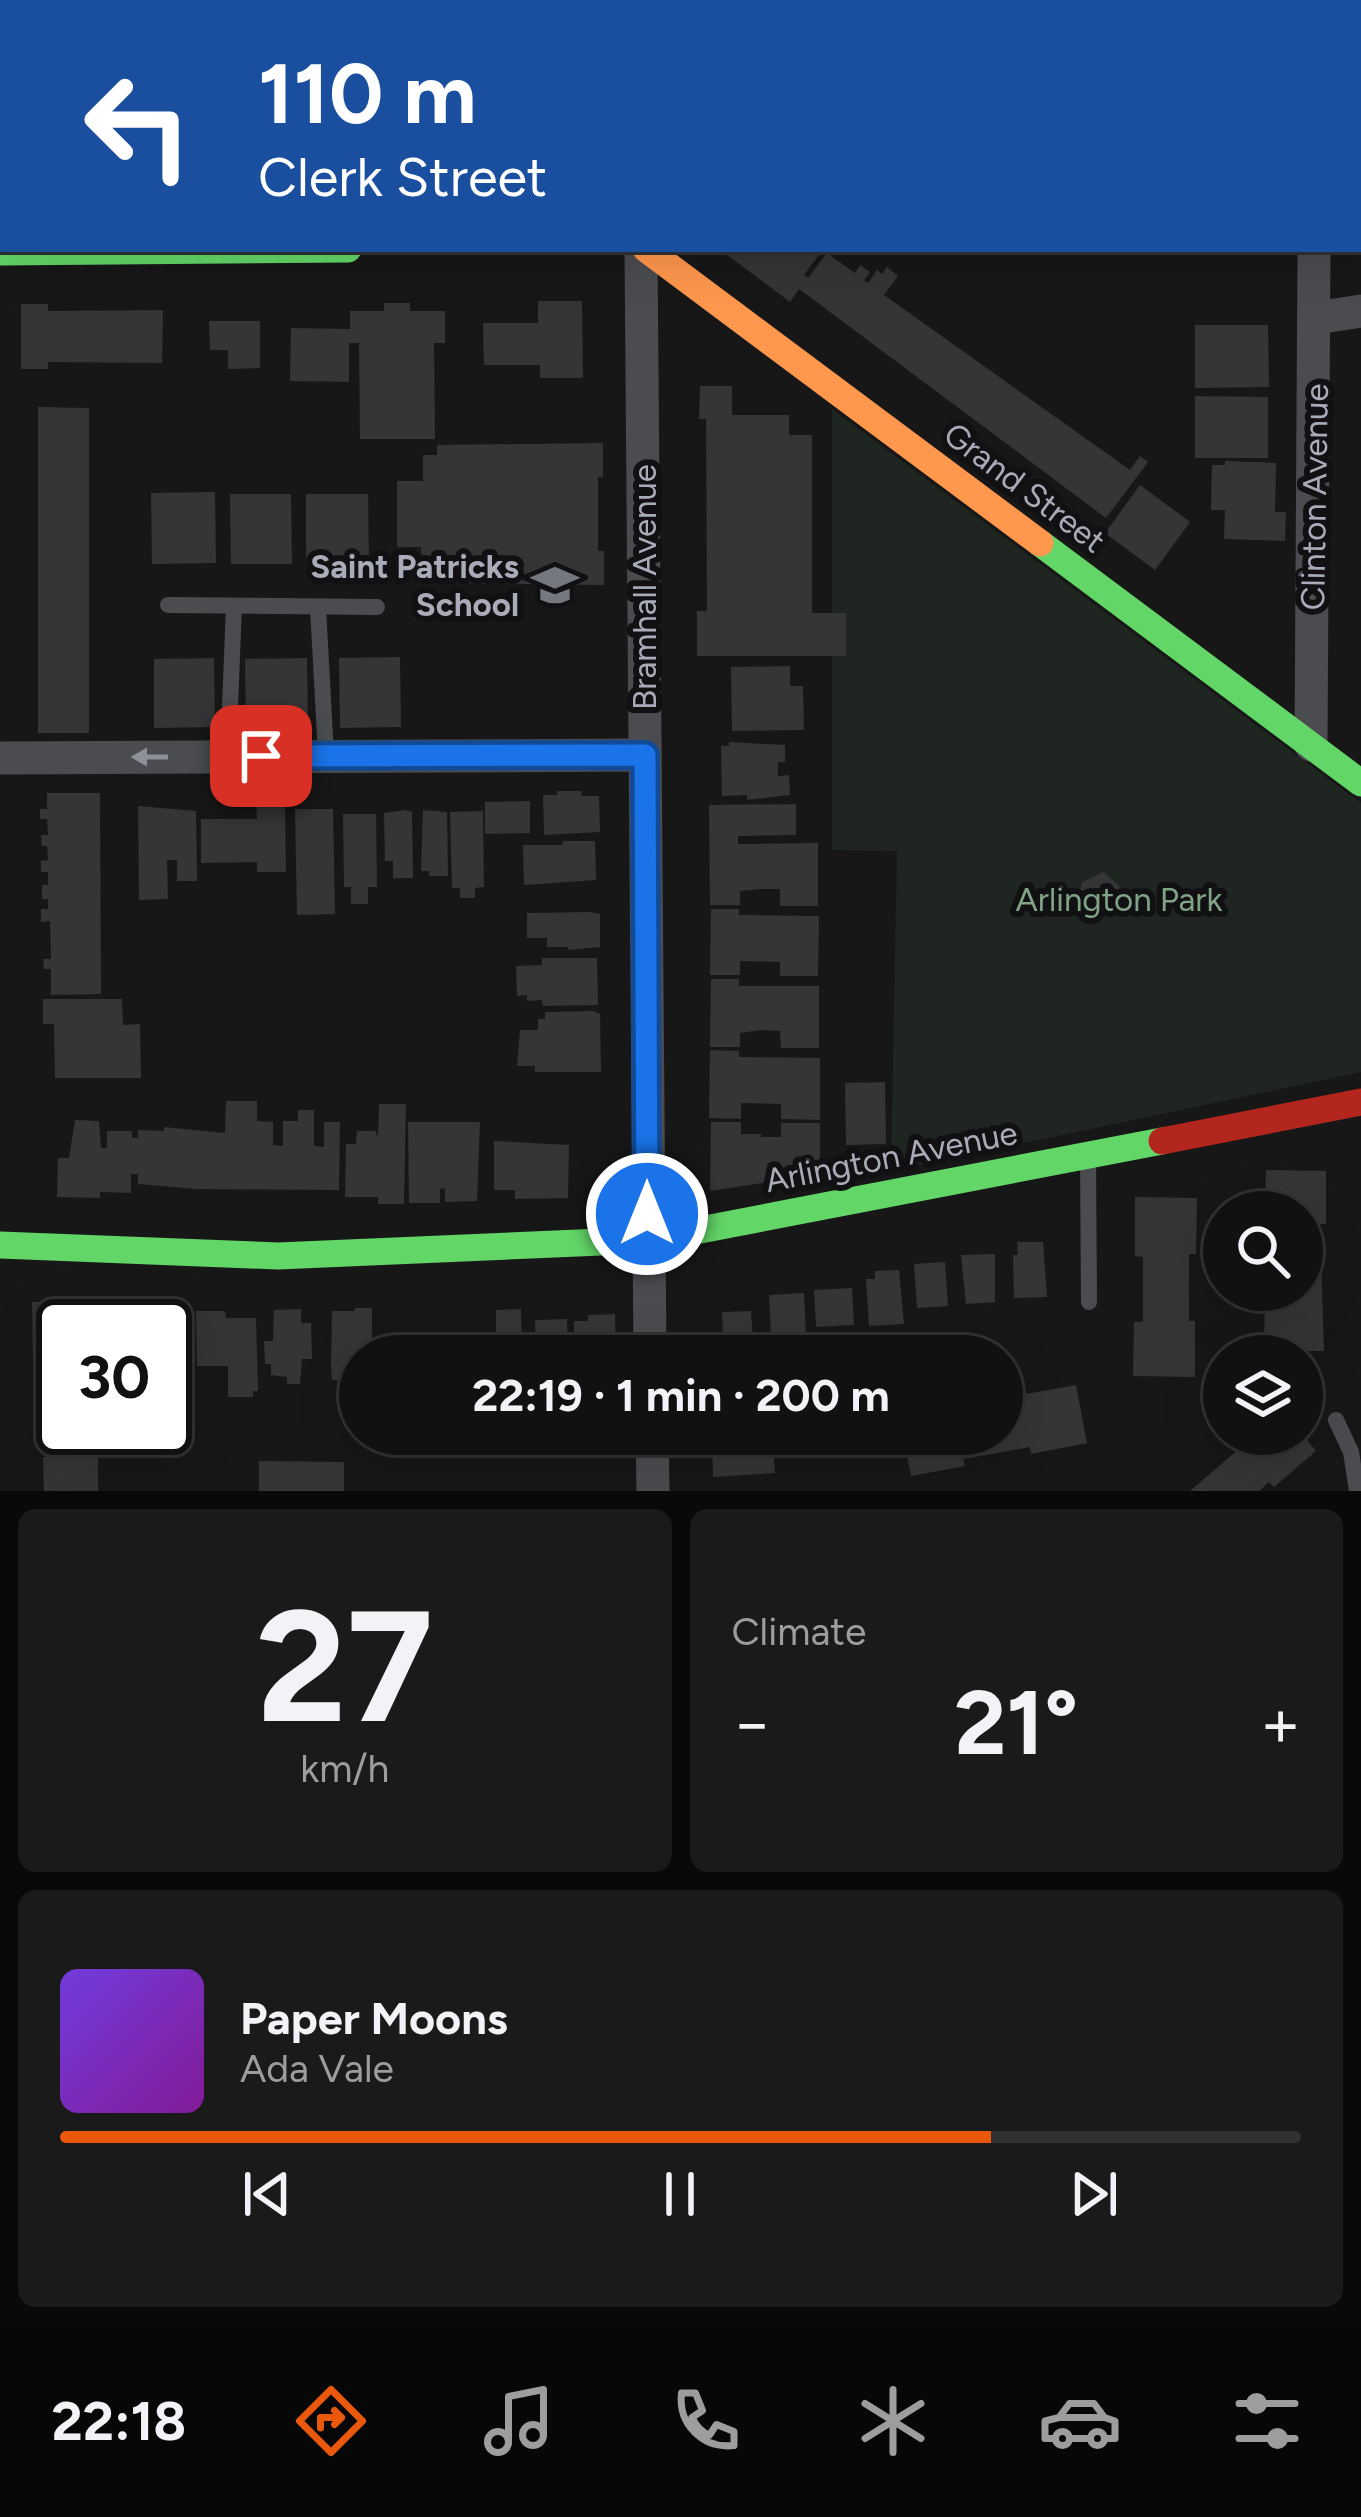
<!DOCTYPE html>
<html lang="en">
<head>
<meta charset="utf-8">
<style>
  :root { --surface:#111; --page:#1a1a1a; --text:#f1f3f6; --muted:#9c9d9f; --line:#303131; --accent:#ea580c }
  body { margin:0; font-family:Figtree,sans-serif; background:var(--page); color:var(--text); height:100vh; display:flex; flex-direction:column; font-size:45px; white-space:nowrap }
  * { box-sizing:border-box; margin:0 }
  p { font-size:39px; color:var(--muted) }
  .icon { flex:none; width:66px; height:66px; fill:none; stroke:currentColor; stroke-width:2; stroke-linecap:round; stroke-linejoin:round }
  .map { position:relative; height:1491px; overflow:hidden }
  .panel { display:flex; flex-direction:column; gap:18px; padding:18px; background:#090909; flex:1 }
  .panel>* { flex:none }
  .banner { position:absolute; left:0px; top:0px; width:1362px; height:252px; box-shadow:0 12px 48px #0002,0 0 0 3px var(--line); background:#1a4fa0; color:#fff; overflow:hidden }
  .fabs { position:absolute; left:1203px; top:1191px; display:grid; gap:24px }
  .fabs a { display:grid; place-items:center; width:120px; height:120px; border-radius:50%; background:var(--surface); box-shadow:0 12px 48px #0002,0 0 0 3px var(--line); font-size:60px }
  .speed { position:absolute; left:36px; top:1299px; display:flex; gap:24px; font-size:60px; font-weight:700; text-align:center }
  .speed>* { display:grid; place-content:center; width:156px; height:156px; border-radius:50%; background:var(--surface); box-shadow:0 12px 48px #0002,0 0 0 3px var(--line); line-height:1 }
  .speed .limit { border:6px solid #111; border-radius:18px; background:#fff; color:#111 }
  .pin { position:absolute; display:grid; place-items:center; width:102px; height:102px; color:#fff; margin:-51px; border-radius:24px; box-shadow:0 6px 18px #0006 }
  .me { position:absolute; width:132px; margin:-66px; rotate:0deg; stroke-linejoin:round; filter:drop-shadow(0 0 9px #0008) }
  .turn { display:flex; align-items:center; gap:42px; height:252px; padding:0 60px; font-size:54px }
  .turn .icon { width:156px; height:156px; stroke-width:2.5 }
  .turn b { display:block; font-size:84px; line-height:102px }
  .big { font-size:90px; font-weight:700; line-height:1.1 }
  .panel .widget { flex:1; display:flex; flex-direction:column; justify-content:center; gap:18px; min-width:0; padding:0 42px; border-radius:18px; background:var(--page) }
  .panel .dial { align-items:center; gap:0 }
  .dial b { font-size:156px; line-height:1 }
  .song { display:flex; align-items:center; gap:36px }
  .cover { width:144px; height:144px; border-radius:18px; background:linear-gradient(135deg,hsl(260 70% 55%),hsl(290 70% 35%)) }
  .played { height:12px; border-radius:6px; background:linear-gradient(90deg,var(--accent) 75%,var(--line) 75%) }
  .keys { display:flex; justify-content:space-around; direction:ltr }
  .heat { display:flex; justify-content:space-between; align-items:center; font-size:66px; direction:ltr }
  .panel .tiles { flex:1; display:grid; gap:18px; grid-template-columns:1fr 1fr }
  .widget:last-child { grid-column:span 2 }
  .trip { position:absolute; left:339px; top:1335px; width:684px; height:120px; border-radius:60px; background:var(--surface); box-shadow:0 12px 48px #0002,0 0 0 3px var(--line); font-weight:700; line-height:120px; text-align:center }
  .dock { display:flex; height:192px; justify-content:space-around; align-items:center; background:#070707; color:var(--muted) }
  .dock .icon { width:84px; height:84px }
  .dock .active { color:var(--accent) }
  .dock b { font-size:54px; color:var(--text) }
  .map>svg:first-child { display:block }
  .green { fill:#1f2621 }
  .building { fill:#353537 }
  .lines { fill:none; stroke-linecap:round; stroke-linejoin:round }
  .lane { stroke:#4b4c50; stroke-width:16 }
  .street { stroke:#4b4c50; stroke-width:33 }
  .fast { stroke:#63d668; stroke-width:27 }
  .slow { stroke:#ff974d; stroke-width:27 }
  .jam { stroke:#b3261e; stroke-width:27 }
  .oneway { fill:#8d8f99 }
  .route-casing { stroke:#114b97; stroke-width:30 }
  .route { stroke:#1a73e8; stroke-width:21 }
  .labels { text-anchor:middle; stroke-width:12; stroke-linejoin:round; paint-order:stroke }
  .street-label { font-size:33px; fill:#a9acb8; stroke:#111113 }
  .poi-label { font-size:33px; font-weight:bold; fill:#a9acb8; stroke:#111113; text-anchor:end }
  .park-label { font-size:33px; fill:#80a285; stroke:#111113 }
</style>
</head>
<body>
<div class="map">
<svg width="1361" height="1491" viewBox="0 0 1361 1491">
  <rect width="100%" height="100%" fill="#171717"/>
  <polygon class="green" points="832,409 1361,803 1361,1072 891,1171 897,851 832,850"/>
  <g class="building">
    <polygon points="719,249 769,249 774,253 777,249 823,249 804,275 808,278 827,253 855,273 860,265 870,272 864,280 868,283 877,270 882,274 887,267 898,276 884,295 1130,470 1140,456 1148,462 1106,518 799,289 790,302"/>
    <polygon points="538,301 582,301 583,378 540,378 540,365 484,365 483,323 538,323"/>
    <polygon points="384,303 410,303 410,311 445,311 445,343 434,343 435,439 360,439 359,343 349,343 349,382 290,381 291,328 350,329 350,311 384,311"/>
    <polygon points="21,304 48,304 48,311 163,310 162,363 48,362 48,369 21,369"/>
    <polygon points="209,321 260,321 260,368 228,369 228,350 210,350"/>
    <polygon points="1195,325 1268,325 1269,387 1195,388"/>
    <polygon points="700,386 732,386 732,415 789,415 789,435 812,435 812,613 846,613 846,656 697,656 697,611 707,611 706,419 699,419"/>
    <polygon points="1195,396 1268,397 1268,458 1195,458"/>
    <polygon points="38,407 89,408 89,733 38,733"/>
    <polygon points="603,443 603,477 598,477 598,551 604,551 604,585 437,583 437,573 422,573 421,547 397,547 397,481 423,481 423,455 437,455 437,445"/>
    <polygon points="1225,461 1276,463 1275,512 1286,512 1285,541 1224,539 1225,510 1211,510 1212,465 1225,465"/>
    <polygon points="1140,485 1190,522 1155,570 1105,533"/>
    <polygon points="215,492 216,563 152,564 151,493"/>
    <polygon points="230,494 291,494 292,564 231,564"/>
    <polygon points="306,494 368,494 369,564 306,564"/>
    <polygon points="400,657 401,727 340,728 339,658"/>
    <polygon points="214,658 215,727 154,728 154,659"/>
    <polygon points="307,658 308,728 246,729 245,659"/>
    <polygon points="790,666 790,686 803,686 804,730 732,731 731,667"/>
    <polygon points="729,742 785,745 785,762 778,762 778,776 789,775 790,795 747,800 747,795 722,796 721,746 729,746"/>
    <polygon points="557,791 581,791 582,796 599,796 600,832 544,835 543,795 557,795"/>
    <polygon points="47,793 100,793 101,994 51,995 51,969 44,969 43,959 51,959 50,921 41,922 41,909 48,909 48,899 42,899 42,885 48,885 48,872 41,872 41,861 48,860 47,846 42,846 41,835 48,835 47,819 40,819 40,809 47,809"/>
    <polygon points="256,801 285,801 286,872 257,872 257,862 201,863 201,819 257,819"/>
    <polygon points="530,801 530,833 485,834 485,802"/>
    <polygon points="796,804 796,835 738,836 738,844 818,843 818,906 780,906 780,889 762,889 740,891 740,905 710,905 709,805"/>
    <polygon points="138,806 196,811 197,881 177,881 177,860 167,860 168,899 139,900"/>
    <polygon points="295,809 333,809 335,914 297,915"/>
    <polygon points="405,810 412,812 413,878 393,878 393,861 385,861 384,813"/>
    <polygon points="423,810 447,812 448,876 429,876 429,871 421,871"/>
    <polygon points="483,811 484,887 475,888 475,898 460,898 460,888 452,888 450,812"/>
    <polygon points="343,814 376,814 377,887 368,887 368,904 351,904 351,887 344,887"/>
    <polygon points="563,841 595,841 596,880 524,885 523,845 562,845"/>
    <polygon points="1104,872 1122,889 1119,912 1095,919 1078,903 1082,882"/>
    <polygon points="711,909 739,909 739,915 819,916 818,976 780,976 780,962 740,961 740,975 710,975"/>
    <polygon points="590,912 600,914 600,947 568,950 568,947 547,947 547,938 527,938 527,913"/>
    <polygon points="542,958 597,958 598,1005 543,1006 542,1000 527,1001 527,995 517,996 516,966 542,965"/>
    <polygon points="711,979 739,979 739,986 819,986 819,1048 781,1048 780,1031 761,1030 740,1033 740,1047 710,1047"/>
    <polygon points="43,999 122,999 123,1025 140,1024 141,1078 55,1078 54,1024 43,1024"/>
    <polygon points="593,1011 600,1014 601,1072 535,1072 535,1066 517,1066 520,1030 538,1030 538,1019 545,1019 545,1012"/>
    <polygon points="710,1050 739,1051 739,1057 820,1058 820,1120 781,1119 781,1104 741,1103 741,1119 709,1118"/>
    <polygon points="885,1082 886,1144 846,1145 845,1083"/>
    <polygon points="226,1101 257,1101 257,1121 273,1122 273,1145 283,1146 283,1121 298,1121 298,1110 314,1110 314,1146 324,1147 324,1122 340,1122 339,1190 196,1189 138,1184 138,1174 131,1174 131,1193 100,1192 100,1198 57,1197 58,1158 69,1158 75,1120 99,1121 101,1148 107,1148 107,1131 132,1131 132,1138 138,1138 138,1130 164,1131 164,1127 225,1133"/>
    <polygon points="379,1104 406,1104 404,1204 378,1204 378,1197 345,1197 346,1144 356,1144 357,1131 375,1131 378,1137"/>
    <polygon points="408,1122 480,1122 477,1201 445,1202 445,1188 440,1189 440,1203 409,1203"/>
    <polygon points="711,1122 741,1122 741,1134 761,1134 761,1137 781,1137 781,1123 820,1123 820,1174 710,1191"/>
    <polygon points="494,1141 569,1145 568,1198 515,1199 515,1190 494,1190"/>
    <polygon points="1266,1170 1326,1171 1326,1224 1320,1224 1324,1351 1264,1351 1265,1295 1271,1295 1271,1290 1302,1290 1302,1212 1265,1212"/>
    <polygon points="1135,1197 1197,1198 1196,1254 1189,1254 1189,1321 1195,1321 1195,1377 1133,1376 1134,1322 1143,1322 1143,1257 1135,1256"/>
    <polygon points="1017,1242 1043,1242 1047,1297 1014,1298 1013,1255 1018,1255"/>
    <polygon points="995,1254 995,1302 966,1304 961,1255"/>
    <polygon points="945,1262 948,1306 917,1308 914,1264"/>
    <polygon points="899,1270 904,1324 869,1326 866,1279 875,1279 875,1271"/>
    <polygon points="852,1288 854,1325 816,1327 814,1290"/>
    <polygon points="804,1293 807,1356 772,1356 769,1295"/>
    <polygon points="32,1302 53,1302 54,1308 96,1308 97,1326 63,1326 63,1361 33,1362"/>
    <rect x="100" y="1308" width="61" height="18"/>
    <polygon points="355,1308 372,1308 372,1356 360,1356 360,1389 354,1389 354,1380 332,1380 331,1367 332,1311 355,1311"/>
    <polygon points="193,1309 194,1367 165,1367 163,1310"/>
    <polygon points="301,1309 301,1323 311,1323 312,1359 302,1359 300,1384 287,1384 287,1377 271,1375 271,1364 265,1364 264,1341 273,1341 274,1310"/>
    <polygon points="521,1309 522,1356 489,1356 488,1344 496,1343 496,1310"/>
    <polygon points="196,1311 225,1311 226,1318 256,1318 258,1391 253,1391 253,1397 228,1397 228,1366 197,1366"/>
    <polygon points="751,1311 754,1356 724,1356 722,1312"/>
    <polygon points="615,1314 616,1356 574,1356 574,1321 588,1321 588,1315"/>
    <polygon points="567,1319 568,1356 536,1356 535,1320"/>
    <polygon points="63,1383 63,1428 91,1428 92,1452 40,1453 38,1384"/>
    <polygon points="1076,1385 1087,1443 1031,1454 1030,1447 963,1459 965,1466 911,1476 903,1434 1002,1434 1002,1408 1022,1404 1020,1395"/>
    <polygon points="1245,1434 1302,1434 1316,1451 1274,1487 1269,1482 1259,1491 1190,1491 1240,1448 1235,1443"/>
    <polygon points="773,1441 775,1473 713,1477 712,1444"/>
    <polygon points="98,1456 98,1491 44,1491 43,1457"/>
    <polygon points="259,1461 344,1462 344,1491 259,1491"/>
  </g>
  <g class="lines">
    <g class="lane">
      <polyline points="168,605 377,607"/>
      <polyline points="318,607 326,756"/>
      <polyline points="228,757 234,606"/>
      <polyline points="1088,1156 1089,1302"/>
      <polyline points="1336,1420 1351,1452 1357,1491"/>
    </g>
    <g class="street">
      <polyline points="297,0 297,3"/>
      <polyline points="1309,0 1309,3"/>
      <polyline points="648,3 648,0"/>
      <polyline points="641,249 650,1356"/>
      <polyline points="1316,318 1361,311"/>
      <polyline points="1311,745 1314,249"/>
      <polyline points="0,758 645,755"/>
      <polyline points="652,1434 653,1491"/>
    </g>
    <g class="fast">
      <polyline points="0,252 348,249"/>
      <polyline points="1040,543 1361,783"/>
      <polyline points="0,1245 278,1256 648,1240 1162,1141"/>
    </g>
    <polyline class="slow" points="646,249 1040,543"/>
    <polyline class="jam" points="1162,1141 1361,1102"/>
  </g>
  <defs><path id="oneway-solid" d="M-6-.8H1V-3.2L6.5 0L1 3.2V.8H-6Z" transform="scale(3)"/></defs>
  <use class="oneway" href="#oneway-solid" transform="translate(150 757) rotate(180)"/>
  <g class="lines">
    <defs>
      <polyline id="route" points="261,756 645,755 647,1214"/>
    </defs>
    <use href="#route" class="route-casing"/>
    <use href="#route" class="route"/>
  </g>
  <defs>
    <symbol id="school-bare" viewBox="-9 -9 18 18"><path d="M0-5L7-2L0 1L-7-2ZM-4 1L0 2.5L4 1V4Q0 6-4 4Z" fill="#767880" stroke="#111113" stroke-width="2.5" paint-order="stroke"/></symbol>
  </defs>
  <g fill-rule="evenodd">
    <use href="#school-bare" x="522" y="552" width="66" height="66"/>
  </g>
  <g class="labels">
    <g class="street-label">
      <text transform="translate(1025 487) rotate(37)" y="12">Grand Street</text>
      <text transform="translate(1314 497) rotate(-89)" y="12">Clinton Avenue</text>
      <text transform="translate(644 587) rotate(-90)" y="12">Bramhall Avenue</text>
      <text transform="translate(891 1156) rotate(-11)" y="12">Arlington Avenue</text>
    </g>
    <g class="poi-label">
      <text x="519" y="578">Saint Patricks<tspan x="519" dy="38">School</tspan></text>
    </g>
    <g class="park-label">
      <text x="1119" y="911">Arlington Park</text>
    </g>
  </g>
</svg>
<div class="fabs">
<a><svg class="icon" aria-label="search" viewBox="0 0 24 24"><circle cx="10" cy="10" r="6"/><path d="M15 15l6 6"/></svg></a>
<a><svg class="icon" aria-label="layers" viewBox="0 0 24 24"><path d="M12 4l9 5-9 5-9-5zM3 14l9 5 9-5"/></svg></a>
</div>
<div class="speed"><div class="limit">30</div></div>
<div class="pin" style="left:261px;top:756px;background:#d93025"><svg class="icon" aria-label="arrive" viewBox="0 0 24 24"><path d="M6 21V4h12l-3 4 3 4H6"/></svg></div>
<svg class="me" style="left:647px;top:1214px" viewBox="-20 -20 40 40"><circle r="17" fill="#1a73e8" stroke="#fff" stroke-width="3"/><path d="M0-11L8 9 0 5-8 9z" fill="#fff"/></svg>
<div class="trip">22:19 · 1 min · 200 m</div>
<div class="banner">
<div class="turn"><svg class="icon" aria-label="left" viewBox="0 0 24 24"><path d="M17 20v-9H6M10 6l-5 5 5 5"/></svg><div><b>110 m</b>Clerk Street</div></div>
</div>
</div>
<section class="panel">
<div class="tiles">
<div class="widget dial"><b>27</b><p>km/h</p></div>
<div class="widget"><p>Climate</p>
<div class="heat"><a>−</a><b class="big">21°</b><a>+</a></div>
</div>
<div class="widget">
<div class="song"><i class="cover"></i><div><b>Paper Moons</b><p>Ada Vale</p></div></div>
<div class="played"></div>
<div class="keys"><svg class="icon" aria-label="previous" viewBox="0 0 24 24"><path d="M18 5L8 12l10 7zM5 5v14"/></svg><svg class="icon" aria-label="pause" viewBox="0 0 24 24"><path d="M8 5v14M16 5v14"/></svg><svg class="icon" aria-label="next" viewBox="0 0 24 24"><path d="M6 5l10 7-10 7zM19 5v14"/></svg></div>
</div>
</div>
</section>
<nav class="dock">
<b>22:18</b>
<svg class="icon active" aria-label="directions" viewBox="0 0 24 24"><path d="M12 3l9 9-9 9-9-9zM9 14v-3h6M13 9l2 2-2 2"/></svg>
<svg class="icon" aria-label="music" viewBox="0 0 24 24"><path d="M9 18V5l10-2v13"/><circle cx="6" cy="18" r="3"/><circle cx="16" cy="16" r="3"/></svg>
<svg class="icon" aria-label="phone" viewBox="0 0 24 24"><path d="M5 4h4l2 5-3 2q2 4 5 5l2-3 5 2v4C11 20 4 13 5 4z"/></svg>
<svg class="icon" aria-label="climate" viewBox="0 0 24 24"><path d="M12 3v18M4 7l16 10M4 17L20 7"/></svg>
<svg class="icon" aria-label="car" viewBox="0 0 24 24"><path d="M5 17H2v-5l4-1 3-4h7l3 4 3 1v5h-3M9 17h6M6 11h13"/><circle cx="7" cy="17" r="2"/><circle cx="17" cy="17" r="2"/></svg>
<svg class="icon" aria-label="filters" viewBox="0 0 24 24"><path d="M4 7h16M4 17h16"/><circle cx="9" cy="7" r="2"/><circle cx="15" cy="17" r="2"/></svg>
</nav>
</body>
</html>
